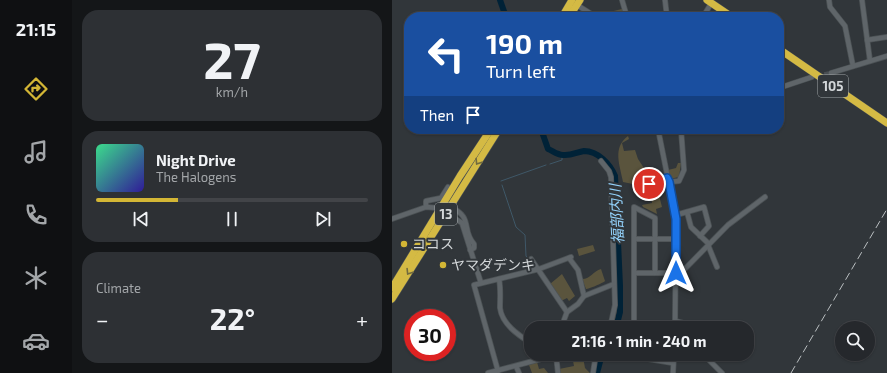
<!DOCTYPE html>
<html lang="en">
<head>
<meta charset="utf-8">
<style>
  :root { --surface:#25282c; --page:#2d3034; --text:#f1f3f6; --muted:#a3a6a9; --line:#424448; --accent:#d3b635 }
  body { margin:0; font-family:"Exo 2","Noto Sans JP",sans-serif; background:var(--page); color:var(--text); height:100vh; display:flex; flex-direction:column; font-size:15px; white-space:nowrap }
  * { box-sizing:border-box; margin:0 }
  p { font-size:13px; color:var(--muted) }
  .icon { flex:none; width:22px; height:22px; fill:none; stroke:currentColor; stroke-width:2; stroke-linecap:round; stroke-linejoin:round }
  .map { position:relative; flex:1; overflow:hidden }
  .sheet { display:flex; flex-direction:column; gap:10px; padding:10px; background:#141618; width:320px }
  .sheet>* { flex:none }
  .banner { position:absolute; left:12px; top:12px; width:380px; height:122px; border-radius:16px; box-shadow:0 1px 3px #0004,0 0 0 1px var(--line); background:#1a4fa0; color:#fff; overflow:hidden }
  .tools { position:absolute; left:443px; top:321px; display:grid; gap:8px }
  .tools a { display:grid; place-items:center; width:40px; height:40px; border-radius:50%; background:var(--surface); box-shadow:0 1px 3px #0004,0 0 0 1px var(--line); font-size:20px }
  .speed { position:absolute; left:12px; top:309px; display:flex; gap:8px; font-size:20px; font-weight:700; text-align:center }
  .speed>* { display:grid; place-content:center; width:52px; height:52px; border-radius:50%; background:var(--surface); box-shadow:0 1px 3px #0004,0 0 0 1px var(--line); line-height:1 }
  .speed .limit { border:6px solid #d22; background:#fff; color:#111 }
  .pin { position:absolute; display:grid; place-items:center; width:34px; height:34px; color:#fff; margin:-17px; border:2px solid #fff; border-radius:50%; box-shadow:0 1px 4px #0007 }
  .me { position:absolute; width:44px; margin:-22px; rotate:0deg; stroke-linejoin:round; filter:drop-shadow(0 0 3px #0008) }
  .turn { display:flex; align-items:center; gap:14px; height:84px; padding:0 16px; font-size:18px }
  .turn .icon { width:52px; height:52px; stroke-width:2.5 }
  .turn b { display:block; font-size:28px; line-height:34px }
  .then { display:flex; align-items:center; height:38px; padding:0 16px; background:#0003; gap:8px; font-size:15px }
  .big { font-size:30px; font-weight:700; line-height:1.1 }
  .sheet .widget { flex:1; display:flex; flex-direction:column; justify-content:center; gap:6px; min-width:0; padding:0 14px; border-radius:16px; background:var(--page) }
  .sheet .dial { align-items:center; gap:0 }
  .dial b { font-size:52px; line-height:1 }
  .song { display:flex; align-items:center; gap:12px }
  .cover { width:48px; height:48px; border-radius:6px; background:linear-gradient(135deg,hsl(150 70% 55%),hsl(250 70% 35%)) }
  .played { height:4px; border-radius:2px; background:linear-gradient(90deg,var(--accent) 30%,var(--line) 30%) }
  .keys { display:flex; justify-content:space-around; direction:ltr }
  .heat { display:flex; justify-content:space-between; align-items:center; font-size:22px; direction:ltr }
  .trip { position:absolute; left:132px; top:321px; width:230px; height:40px; border-radius:16px; background:var(--surface); box-shadow:0 1px 3px #0004,0 0 0 1px var(--line); font-weight:700; line-height:40px; text-align:center }
  main { display:flex; flex:1; min-height:0 }
  .dock { display:flex; flex-direction:column; width:72px; justify-content:space-around; align-items:center; background:#0f1012; color:var(--muted) }
  .dock .icon { width:28px; height:28px }
  .dock .selected { color:var(--accent) }
  .dock b { font-size:18px; color:var(--text) }
  .map>svg:first-child { display:block }
  .green { fill:#5a543d }
  .lines { fill:none; stroke-linecap:round; stroke-linejoin:round }
  .stream { stroke:#3f5868; stroke-width:1 }
  .river { stroke:#002237; stroke-width:6 }
  .minor-tunnel { stroke:#494e52; stroke-width:4.5; stroke-dasharray:4.5 2; stroke-linecap:butt }
  .minor-casing { stroke:#4c5255; stroke-width:6 }
  .highway-casing { stroke:#4c5255; stroke-width:8 }
  .minor { stroke:#5f6569; stroke-width:4.5 }
  .highway { stroke:#d4ba44; stroke-width:7 }
  .rail { stroke:#babfc1; stroke-width:1; stroke-dasharray:8 4; stroke-linecap:butt }
  .oneway { stroke:#726b3e }
  .route-casing { stroke:#114b97; stroke-width:10 }
  .route { stroke:#1a73e8; stroke-width:7 }
  .poi-dot { fill:#d3b635; stroke:#31363a; stroke-width:1.5 }
  .labels { text-anchor:middle; stroke-width:4; stroke-linejoin:round; paint-order:stroke }
  .shield { fill:#31363a; stroke:#a2a7a9; stroke-width:1 }
  .shield-label { font-size:13px; font-weight:bold; fill:#d3d7d9 }
  .poi-label { font-size:14px; fill:#d3d7d9; stroke:#31363a; text-anchor:start }
  .water-label { font-size:15px; font-style:italic; fill:#93d1fa; stroke:#31363a }
</style>
</head>
<body>
<main>
<nav class="dock">
<b>21:15</b>
<svg class="icon selected" aria-label="directions" viewBox="0 0 24 24"><path d="M12 3l9 9-9 9-9-9zM9 14v-3h6M13 9l2 2-2 2"/></svg>
<svg class="icon" aria-label="music" viewBox="0 0 24 24"><path d="M9 18V5l10-2v13"/><circle cx="6" cy="18" r="3"/><circle cx="16" cy="16" r="3"/></svg>
<svg class="icon" aria-label="phone" viewBox="0 0 24 24"><path d="M5 4h4l2 5-3 2q2 4 5 5l2-3 5 2v4C11 20 4 13 5 4z"/></svg>
<svg class="icon" aria-label="climate" viewBox="0 0 24 24"><path d="M12 3v18M4 7l16 10M4 17L20 7"/></svg>
<svg class="icon" aria-label="car" viewBox="0 0 24 24"><path d="M5 17H2v-5l4-1 3-4h7l3 4 3 1v5h-3M9 17h6M6 11h13"/><circle cx="7" cy="17" r="2"/><circle cx="17" cy="17" r="2"/></svg>
</nav>
<section class="sheet">
<div class="widget dial"><b>27</b><p>km/h</p></div>
<div class="widget">
<div class="song"><i class="cover"></i><div><b>Night Drive</b><p>The Halogens</p></div></div>
<div class="played"></div>
<div class="keys"><svg class="icon" aria-label="previous" viewBox="0 0 24 24"><path d="M18 5L8 12l10 7zM5 5v14"/></svg><svg class="icon" aria-label="pause" viewBox="0 0 24 24"><path d="M8 5v14M16 5v14"/></svg><svg class="icon" aria-label="next" viewBox="0 0 24 24"><path d="M6 5l10 7-10 7zM19 5v14"/></svg></div>
</div>
<div class="widget"><p>Climate</p>
<div class="heat"><a>−</a><b class="big">22°</b><a>+</a></div>
</div>
</section>
<div class="map">
<svg width="495" height="373" viewBox="0 0 495 373">
  <rect width="100%" height="100%" fill="#31363a"/>
  <g class="green">
    <polygon points="230,9 232,17 212,17 209,14"/>
    <path d="M236,136L237,139L230,143L232,151L243,150L246,159L252,168L255,187L231,182C228,165 220,148 236,136Z"/>
    <polygon points="286,163 289,163 287,177 278,179 276,170 284,168"/>
    <polygon points="267,195 270,207 264,209 265,214 251,207 250,205 260,203 259,197"/>
    <polygon points="201,245 203,251 187,256 185,249"/>
    <path d="M209,269L213,281C211,283 197,289 194,289L190,279C199,279 201,271 209,269Z"/>
    <polygon points="170,274 183,296 177,301 175,298 169,301 158,284"/>
    <polygon points="180,356 191,357 193,368 198,373 168,373 167,369 182,366"/>
    <polygon points="145,362 147,369 152,368 156,373 140,373 137,365"/>
  </g>
  <g class="lines">
    <g class="stream">
      <polyline points="158,164 170,160 170,155"/>
      <polyline points="109,181 154,165"/>
      <polyline points="110,185 124,227 133,235 134,256 138,261"/>
    </g>
    <g class="river">
      <polyline points="108,0 114,17"/>
      <path d="M149,129L156,149C161,151 165,155 171,155C179,156 185,152 192,151C206,151 218,164 223,176L228,286V312L224,328"/>
      <polyline points="205,373 210,354"/>
    </g>
    <polyline class="minor-tunnel" points="426,76 439,73"/>
    <defs>
      <g id="minor">
        <polyline points="230,0 235,17"/>
        <polyline points="273,0 275,17"/>
        <polyline points="437,0 438,7 453,26 461,66"/>
        <polyline points="470,0 478,61"/>
        <polyline points="185,5 204,17"/>
        <polyline points="311,17 317,7"/>
        <polyline points="475,40 495,37"/>
        <polyline points="439,73 495,56"/>
        <polyline points="387,88 420,77"/>
        <polyline points="266,129 284,219 283,328"/>
        <polyline points="209,161 217,171 219,177 223,305 218,328"/>
        <polyline points="277,182 287,181 292,170 289,129"/>
        <polyline points="257,184 275,178"/>
        <polyline points="34,207 34,201 49,198 56,187"/>
        <path d="M58,207C82,217 69,230 82,244V248L78,250"/>
        <polyline points="295,212 299,227 317,244"/>
        <polyline points="284,215 312,207 317,226 308,236"/>
        <polyline points="62,218 70,223 89,283"/>
        <polyline points="0,219 34,207 46,208"/>
        <polyline points="243,239 284,239"/>
        <polyline points="316,245 325,267"/>
        <polyline points="177,258 186,270 192,296"/>
        <polyline points="139,259 175,312"/>
        <polyline points="243,273 284,273"/>
        <polyline points="284,278 336,225 373,197"/>
        <path d="M107,279C109,289 108,297 108,308C110,324 126,335 139,343"/>
        <polyline points="283,321 291,323 294,328"/>
        <polyline points="175,328 172,320 175,312 186,304 192,296 222,284"/>
        <polyline points="242,328 242,207 263,218 263,273"/>
        <polyline points="311,354 330,373"/>
        <polyline points="164,355 166,373"/>
        <polyline points="124,366 127,373"/>
        <polyline points="106,371 82,285 147,269 179,257"/>
        <polyline points="96,373 164,355 238,356 281,363"/>
        <polyline points="201,373 204,354"/>
        <polyline points="281,373 282,354"/>
      </g>
      <g id="highway">
        <polyline points="315,0 340,17"/>
        <polyline points="170,17 180,0"/>
        <polyline points="177,17 188,0"/>
        <polyline points="387,49 495,123"/>
        <polyline points="0,288 68,176 99,129"/>
        <polyline points="0,299 107,129"/>
      </g>
    </defs>
    <use href="#minor" class="minor-casing"/>
    <use href="#highway" class="highway-casing"/>
    <use href="#minor" class="minor"/>
    <use href="#highway" class="highway"/>
    <polyline class="rail" points="399,373 495,209"/>
  </g>
  <defs><path id="oneway-chevron" d="M-2-3.5L2.5 0L-2 3.5" fill="none" stroke-width="1.6" stroke-linecap="round" stroke-linejoin="round"/></defs>
  <g class="oneway">
    <use href="#oneway-chevron" transform="translate(86 162) rotate(122)"/>
    <use href="#oneway-chevron" transform="translate(17 272) rotate(122)"/>
  </g>
  <g class="lines">
    <defs>
      <polyline id="route" points="257,184 275,178 277,182 284,219 284,273"/>
    </defs>
    <use href="#route" class="route-casing"/>
    <use href="#route" class="route"/>
  </g>
  <g class="poi-dot">
    <circle cx="12" cy="244" r="4"/>
    <circle cx="51" cy="265" r="4"/>
  </g>
  <g class="labels">
    <g class="shield">
      <rect x="426" y="75" width="30" height="22" rx="3"/>
      <rect x="43" y="203" width="22" height="22" rx="3"/>
    </g>
    <g class="shield-label">
      <text x="441" y="91">105</text>
      <text x="54" y="219">13</text>
    </g>
    <g class="poi-label">
      <text x="20" y="249">ココス</text>
      <text x="59" y="270">ヤマダデンキ</text>
    </g>
    <g class="water-label">
      <text transform="translate(225 214) rotate(-93)" y="5">福部内川</text>
    </g>
  </g>
</svg>
<div class="tools">
<a><svg class="icon" aria-label="search" viewBox="0 0 24 24"><circle cx="10" cy="10" r="6"/><path d="M15 15l6 6"/></svg></a>
</div>
<div class="speed"><div class="limit">30</div></div>
<div class="pin" style="left:257px;top:184px;background:#d93025"><svg class="icon" aria-label="arrive" viewBox="0 0 24 24"><path d="M6 21V4h12l-3 4 3 4H6"/></svg></div>
<svg class="me" style="left:284px;top:273px" viewBox="-20 -20 40 40"><path d="M0-17L14 15 0 8-14 15z" fill="#1a73e8" stroke="#fff" stroke-width="4"/></svg>
<div class="trip">21:16 · 1 min · 240 m</div>
<div class="banner">
<div class="turn"><svg class="icon" aria-label="left" viewBox="0 0 24 24"><path d="M17 20v-9H6M10 6l-5 5 5 5"/></svg><div><b>190 m</b>Turn left</div></div>
<div class="then">Then<svg class="icon" aria-label="arrive" viewBox="0 0 24 24"><path d="M6 21V4h12l-3 4 3 4H6"/></svg></div>
</div>
</div>
</main>
</body>
</html>
